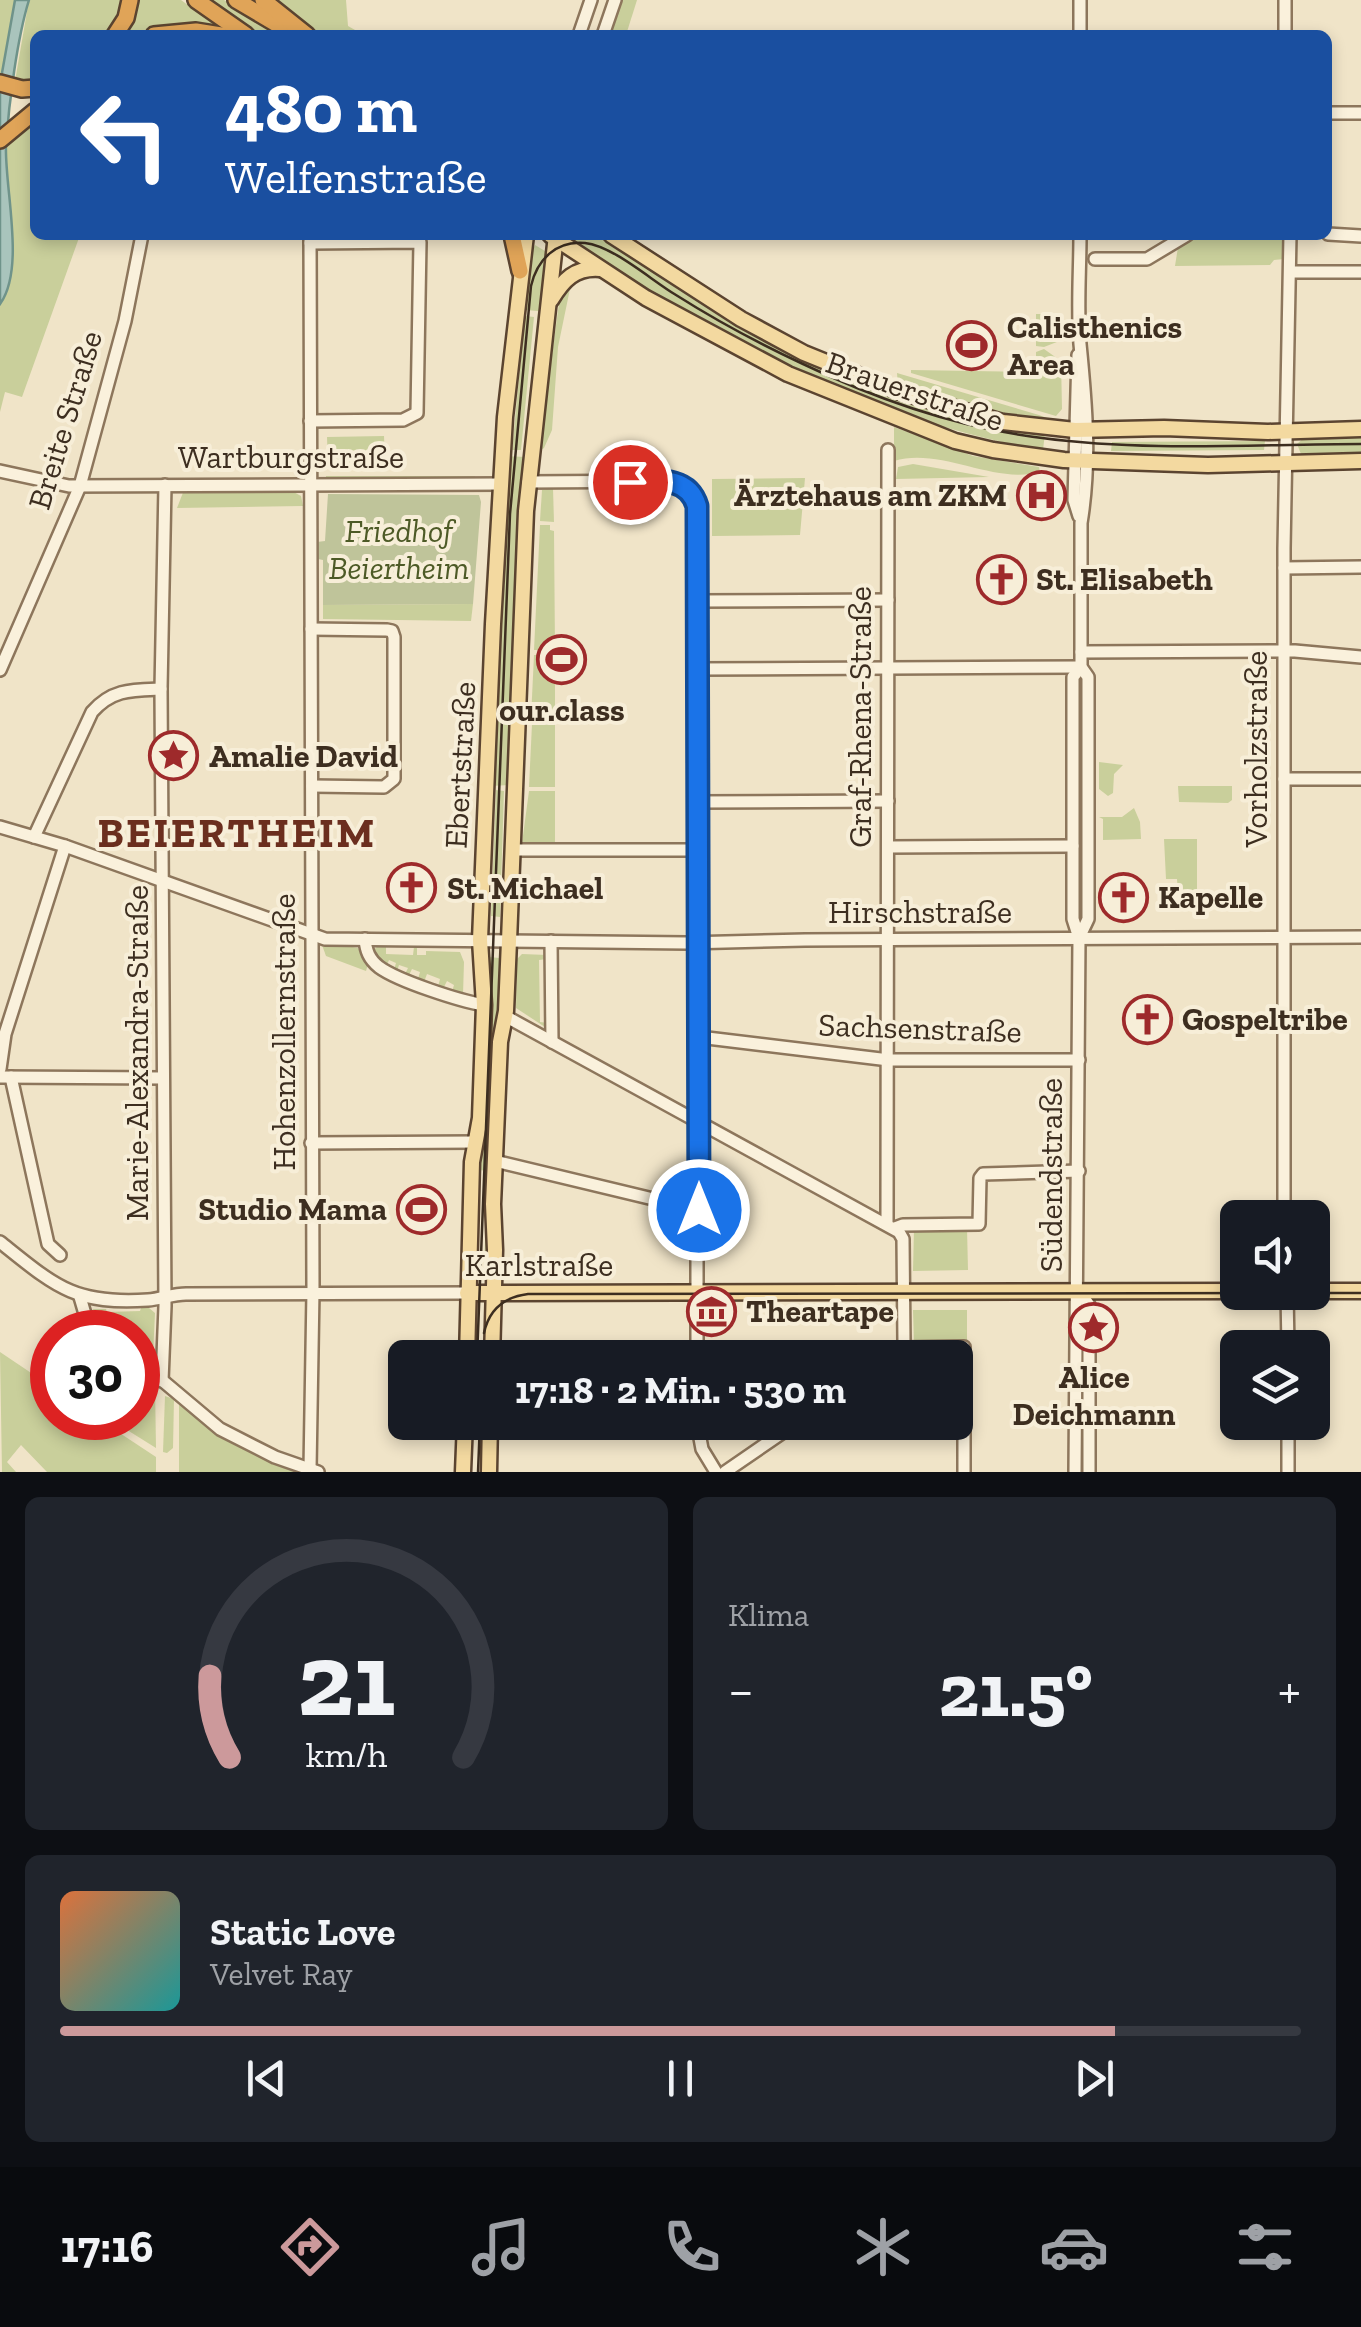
<!DOCTYPE html>
<html lang="de">
<head>
<meta charset="utf-8">
<style>
  :root { --surface:#171b24; --page:#20242c; --text:#f1f3f6; --muted:#9ea1a6; --line:#363941; --accent:#cc999b }
  body { margin:0; font-family:"Zilla Slab",serif; background:var(--page); color:var(--text); height:100vh; display:flex; flex-direction:column; font-size:38px; white-space:nowrap }
  * { box-sizing:border-box; margin:0 }
  p { font-size:32px; color:var(--muted) }
  .icon { flex:none; width:55px; height:55px; fill:none; stroke:currentColor; stroke-width:2; stroke-linecap:round; stroke-linejoin:round }
  .map { position:relative; height:1472px; overflow:hidden }
  .drawer { display:flex; flex-direction:column; gap:25px; padding:25px; background:#0d0f14; flex:1 }
  .drawer>* { flex:none }
  .banner { position:absolute; left:30px; top:30px; width:1302px; height:210px; border-radius:15px; box-shadow:0 5px 15px #0003; background:#1a4fa0; color:#fff; overflow:hidden }
  .buttons { position:absolute; left:1220px; top:1200px; display:grid; gap:20px }
  .buttons a { display:grid; place-items:center; width:110px; height:110px; border-radius:15px; background:var(--surface); box-shadow:0 5px 15px #0003; font-size:50px }
  .speed { position:absolute; left:30px; top:1310px; display:flex; gap:20px; font-size:50px; font-weight:700; text-align:center }
  .speed>* { display:grid; place-content:center; width:130px; height:130px; border-radius:50%; background:var(--surface); box-shadow:0 5px 15px #0003; line-height:1 }
  .speed .limit { border:15px solid #d22; background:#fff; color:#111 }
  .pin { position:absolute; display:grid; place-items:center; width:85px; height:85px; color:#fff; margin:-42px; border:5px solid #fff; border-radius:50%; box-shadow:0 2px 10px #0007 }
  .me { position:absolute; width:110px; margin:-55px; rotate:0deg; stroke-linejoin:round; filter:drop-shadow(0 0 8px #0008) }
  .turn { display:flex; align-items:center; gap:35px; height:210px; padding:0 30px; font-size:45px }
  .turn .icon { width:130px; height:130px; stroke-width:2.5 }
  .turn b { display:block; font-size:70px; line-height:85px }
  .big { font-size:75px; font-weight:700; line-height:1.1 }
  .drawer .card { flex:1; display:flex; flex-direction:column; justify-content:center; gap:15px; min-width:0; padding:0 35px; border-radius:15px; background:var(--page) }
  .drawer .dial { align-items:center; gap:0 }
  .dial svg { height:260px; overflow:visible; fill:none; stroke:var(--line); stroke-width:7; stroke-linecap:round; text-anchor:middle }
  .dial text { fill:var(--text); stroke:none }
  .song { display:flex; align-items:center; gap:30px }
  .cover { width:120px; height:120px; border-radius:15px; background:linear-gradient(135deg,hsl(20 70% 55%),hsl(180 70% 35%)) }
  .played { height:10px; border-radius:5px; background:linear-gradient(90deg,var(--accent) 85%,var(--line) 85%) }
  .keys { display:flex; justify-content:space-around; direction:ltr }
  .heat { display:flex; justify-content:space-between; align-items:center; font-size:55px; direction:ltr }
  .drawer .tiles { flex:1; display:grid; gap:25px; grid-template-columns:1fr 1fr }
  .card:last-child { grid-column:span 2 }
  .trip { position:absolute; left:388px; top:1340px; width:585px; height:100px; border-radius:15px; background:var(--surface); box-shadow:0 5px 15px #0003; font-weight:700; line-height:100px; text-align:center }
  .dock { display:flex; height:160px; justify-content:space-around; align-items:center; background:#090b0e; color:var(--muted) }
  .dock .icon { width:70px; height:70px }
  .dock .current { color:var(--accent) }
  .dock b { font-size:45px; color:var(--text) }
  .map>svg:first-child { display:block }
  .green { fill:#c9cf9b }
  .cemetery { fill:#bfc49a }
  .water { fill:#a9c4bc; stroke:#6f938a; stroke-width:2.5 }
  .lines { fill:none; stroke-linecap:round; stroke-linejoin:round }
  .minor-casing { stroke:#8d765c; stroke-width:16 }
  .major-casing { stroke:#5b4430; stroke-width:19 }
  .highway-casing { stroke:#5b4430; stroke-width:20 }
  .minor { stroke:#faf1dc; stroke-width:11 }
  .major { stroke:#f3d9a0; stroke-width:14 }
  .highway { stroke:#e0a458; stroke-width:15 }
  .tram { stroke:#3d2e20; stroke-width:2.5 }
  .route-casing { stroke:#114b97; stroke-width:25 }
  .route { stroke:#1a73e8; stroke-width:18 }
  .labels { text-anchor:middle; stroke-width:8; stroke-linejoin:round; paint-order:stroke }
  .poi-label { font-size:32px; font-weight:bold; fill:#3d2e20; stroke:#f7eed8; text-anchor:start }
  .street-label { font-size:32px; fill:#3d2e20; stroke:#f7eed8 }
  .park-label { font-size:32px; font-style:italic; fill:#4d5a26; stroke:#f7eed8 }
  .district-label { font-size:42px; font-weight:bold; letter-spacing:2.5px; fill:#6b2e1e; stroke:#f7eed8 }
</style>
</head>
<body>
<div class="map">
<svg width="1361" height="1472" viewBox="0 0 1361 1472">
  <rect width="100%" height="100%" fill="#f0e4c8"/>
  <g class="green">
    <polygon points="0,0 15,0 2,75 0,74"/>
    <polygon points="29,0 125,0 115,25 107,35 35,35 35,82 15,81"/>
    <polygon points="136,0 181,0 219,28 159,29 139,35 122,35"/>
    <polygon points="206,0 224,0 284,35 256,35"/>
    <polygon points="269,0 346,0 348,26 364,35 319,35"/>
    <polygon points="621,0 637,0 626,35 608,35"/>
    <polygon points="35,119 35,235 80,235 22,397 5,392 0,412 0,149"/>
    <path d="M574,235H595L717,312L796,354L1045,433L1043,450C874,421 725,342 582,251L573,241Z"/>
    <polygon points="1195,235 1263,235 1284,240 1284,259 1274,260 1270,265 1175,266 1178,247"/>
    <polygon points="535,245 545,251 545,263 527,450 538,311 525,310 530,256"/>
    <polygon points="571,284 558,347 552,430 544,448 539,451 537,439 544,414 560,296"/>
    <polygon points="1036,314 1061,314 1062,340 1044,347 1036,346"/>
    <polygon points="525,316 534,317 521,450 512,450"/>
    <polygon points="1044,349 1061,361 1062,409 1056,416 911,373 911,370 1036,372 1036,352"/>
    <polygon points="897,373 1039,415 1047,418 1047,423 1031,421 1031,417 1027,420 1010,417 898,386"/>
    <path d="M894,427L973,456L1039,467L1040,472C994,485 941,447 894,461Z"/>
    <polygon points="384,436 385,465 328,466 327,437"/>
    <polygon points="1306,436 1361,436 1361,456 1301,454 1297,444"/>
    <polygon points="1265,441 1264,450 1111,451 1112,442"/>
    <polygon points="504,456 527,457 511,785 490,786"/>
    <polygon points="913,464 989,477 896,479 898,467"/>
    <polygon points="475,476 474,479 326,478 326,476"/>
    <polygon points="805,478 800,535 712,536 712,479"/>
    <polygon points="553,488 554,522 540,521 542,490"/>
    <polygon points="288,489 301,496 303,506 177,508 184,490"/>
    <polygon points="540,525 550,525 550,530 554,531 555,650 534,650"/>
    <polygon points="473,604 471,621 323,619 323,605"/>
    <polygon points="534,655 555,655 555,719 531,718"/>
    <polygon points="532,724 555,724 555,787 529,787"/>
    <polygon points="1099,762 1123,765 1114,774 1113,793 1108,796 1099,789"/>
    <polygon points="1178,786 1232,786 1232,800 1228,803 1179,802"/>
    <polygon points="496,790 504,791 500,917 491,916"/>
    <polygon points="529,791 555,791 555,842 532,843 531,847 522,843"/>
    <polygon points="1134,808 1140,822 1141,839 1103,840 1103,819 1099,817 1122,817"/>
    <polygon points="1164,839 1197,839 1197,894 1178,894 1177,879 1166,879"/>
    <polygon points="336,944 358,948 368,964 366,971 326,956 322,945"/>
    <polygon points="377,947 386,947 386,954 413,955 414,947 417,947 417,955 426,955 426,951 460,952 464,962 463,995 452,992 454,985 447,981 443,989 438,987 440,979 427,974 424,982 418,979 420,972 412,969 409,975 405,974 408,968 399,965 397,971 394,970 396,963 389,960 386,967 372,951"/>
    <polygon points="522,954 547,955 547,959 539,960 540,1022 548,1023 548,1029 516,1008 517,959"/>
    <polygon points="490,957 499,958 501,964 490,1265 484,1265 488,1171 480,1170 480,1145"/>
    <polygon points="914,1228 967,1228 968,1270 913,1271"/>
    <polygon points="141,1308 149,1308 155,1313 153,1356 149,1358 138,1351 138,1332 115,1332 94,1315 93,1309 106,1309 107,1312 140,1311"/>
    <polygon points="913,1310 967,1310 967,1344 914,1344"/>
    <polygon points="0,1352 52,1387 52,1418 97,1418 156,1457 156,1472 47,1472 21,1445 7,1462 16,1472 2,1472"/>
    <polygon points="138,1369 155,1385 156,1448 108,1418 138,1418"/>
    <polygon points="165,1396 174,1399 173,1448 167,1453 163,1452"/>
    <polygon points="179,1404 223,1437 299,1472 179,1472"/>
  </g>
  <polygon class="cemetery" points="328,494 479,495 481,502 473,604 323,605 323,560 318,559 317,542 325,541"/>
  <path class="water" d="M15,0H29C17,39 9,103 6,144C4,187 26,268 0,304V84Z"/>
  <g class="lines">
    <defs>
      <g id="minor">
        <polyline points="1285,0 1285,35"/>
        <polyline points="579,35 591,0"/>
        <polyline points="603,35 615,0"/>
        <polyline points="1080,35 1080,0"/>
        <polyline points="1328,113 1361,113"/>
        <polyline points="1328,234 1361,236"/>
        <polyline points="310,235 313,1291 310,1469"/>
        <polyline points="310,243 420,242 417,413 403,420 310,421"/>
        <polyline points="1095,259 1147,259 1187,235"/>
        <polyline points="1290,272 1361,272"/>
        <polyline points="1078,355 1074,500 1079,516"/>
        <polyline points="0,471 69,486 501,484"/>
        <polyline points="528,482 672,481 689,490 697,506 697,1358"/>
        <polyline points="1284,568 1361,567"/>
        <polyline points="697,601 888,600"/>
        <polyline points="311,629 387,630 392,631 394,637 394,779 384,787 312,786"/>
        <polyline points="1081,652 1295,651 1361,657"/>
        <polyline points="697,669 1081,667"/>
        <polyline points="0,670 80,486 125,321 142,235"/>
        <polyline points="1284,779 1361,779"/>
        <polyline points="697,802 888,801"/>
        <polyline points="0,827 65,846 325,939 687,943 805,940 1361,937"/>
        <path d="M34,837L92,712C112,689 132,690 161,689"/>
        <polyline points="888,847 1073,846"/>
        <polyline points="513,850 697,850"/>
        <path d="M1079,938L1088,919V677L1081,667V523C1091,463 1086,404 1080,344C1077,308 1080,271 1080,235"/>
        <path d="M365,939C366,951 369,959 379,967C398,981 460,1001 484,1005"/>
        <polyline points="551,941 552,1042"/>
        <polyline points="505,1016 899,1232 903,1239 904,1343 894,1358"/>
        <polyline points="699,1037 889,1060 1079,1060"/>
        <polyline points="0,1069 5,1034 65,846"/>
        <polyline points="0,1077 163,1078"/>
        <polyline points="11,1077 48,1244 60,1255"/>
        <polyline points="311,1143 475,1142"/>
        <polyline points="495,1161 699,1210"/>
        <polyline points="1284,1218 1284,548 1290,235"/>
        <polyline points="887,1223 888,450"/>
        <polyline points="895,1228 903,1225 979,1224 980,1178 983,1174 1079,1171"/>
        <path d="M0,1242C55,1286 74,1305 148,1300C161,1299 173,1294 186,1294L467,1293"/>
        <polyline points="1079,1291 1089,1305 1089,1472"/>
        <polyline points="1287,1292 1288,1348"/>
        <polyline points="80,1297 85,1314 106,1332"/>
        <polyline points="903,1348 964,1347 964,1472"/>
        <polyline points="138,1360 220,1429 275,1457 318,1472"/>
        <polyline points="162,1381 165,1306 161,689 165,485"/>
        <polyline points="697,1422 702,1449 716,1472"/>
        <polyline points="725,1472 798,1422"/>
        <polyline points="1075,1472 1079,938 1073,919 1073,677 1081,667"/>
        <polyline points="1288,1472 1288,1422"/>
      </g>
      <g id="major">
        <polyline points="550,235 646,298 788,374 955,441 993,450 1064,460 1208,465 1361,461"/>
        <polyline points="611,235 741,319 804,353 900,392 1003,422 1075,430 1164,428 1268,432 1361,429"/>
        <path d="M551,300C563,280 575,267 600,269"/>
        <polyline points="1312,1291 1361,1291"/>
        <polyline points="467,1293 1238,1291"/>
        <polyline points="467,1358 472,1162 480,1118 484,1005 480,940 493,624 505,417 526,235"/>
        <polyline points="492,1358 495,1250 493,1204 500,1042 506,1011 509,941 526,511 556,235"/>
        <polyline points="463,1472 465,1422"/>
        <polyline points="489,1472 490,1422"/>
      </g>
      <g id="highway">
        <polyline points="196,0 246,35"/>
        <polyline points="236,0 295,35"/>
        <polyline points="263,0 307,35"/>
        <polyline points="115,35 126,18 130,0"/>
        <polyline points="154,35 196,31 221,35"/>
        <polyline points="0,83 22,89 35,88"/>
        <polyline points="0,140 35,111"/>
        <polyline points="512,235 520,271"/>
      </g>
    </defs>
    <use href="#minor" class="minor-casing"/>
    <use href="#major" class="major-casing"/>
    <use href="#highway" class="highway-casing"/>
    <use href="#minor" class="minor"/>
    <use href="#major" class="major"/>
    <use href="#highway" class="highway"/>
    <g class="tram">
      <path d="M484,1333C489,1309 504,1297 528,1294L1361,1293"/>
      <path d="M477,1358L510,514L531,286C537,260 556,240 585,243C613,246 651,280 676,295C717,321 760,344 803,364C878,400 960,428 1042,438C1147,452 1256,444 1361,444"/>
      <polyline points="478,1472 480,1422"/>
    </g>
  </g>
  <g class="lines">
    <defs>
      <path id="route" d="M630,482C656,481 688,475 697,506L699,1210"/>
    </defs>
    <use href="#route" class="route-casing"/>
    <use href="#route" class="route"/>
  </g>
  <defs>
    <symbol id="stadium-ring" viewBox="-11 -11 22 22"><circle r="9.5" fill="#f7eed8" stroke="#9e2a2b" stroke-width="1.5"/><path d="M0-5a6.5 5 0 1 0 0 10a6.5 5 0 1 0 0-10ZM-3.5-1.8h7v3.6h-7Z" fill="#9e2a2b"/></symbol>
    <symbol id="hospital-ring" viewBox="-11 -11 22 22"><circle r="9.5" fill="#f7eed8" stroke="#9e2a2b" stroke-width="1.5"/><path d="M-5-5h3v3.5h4V-5h3V5h-3V1.5h-4V5h-3Z" fill="#9e2a2b"/></symbol>
    <symbol id="church-ring" viewBox="-11 -11 22 22"><circle r="9.5" fill="#f7eed8" stroke="#9e2a2b" stroke-width="1.5"/><path d="M-1.2-6h2.4v3.5h3.3v2.4h-3.3V6h-2.4V-.1h-3.3v-2.4h3.3Z" fill="#9e2a2b"/></symbol>
    <symbol id="sight-ring" viewBox="-11 -11 22 22"><circle r="9.5" fill="#f7eed8" stroke="#9e2a2b" stroke-width="1.5"/><path d="M0-6L1.8-2.2L6-1.7L2.9 1.2L3.7 5.4L0 3.3L-3.7 5.4L-2.9 1.2L-6-1.7L-1.8-2.2Z" fill="#9e2a2b"/></symbol>
    <symbol id="museum-ring" viewBox="-11 -11 22 22"><circle r="9.5" fill="#f7eed8" stroke="#9e2a2b" stroke-width="1.5"/><path d="M0-6L6-3V-2H-6V-3ZM-5-1h2V3h-2ZM-1-1h2V3h-2ZM3-1h2V3H3ZM-6 4H6V6H-6Z" fill="#9e2a2b"/></symbol>
  </defs>
  <g fill-rule="evenodd">
    <use href="#stadium-ring" x="944" y="318" width="55" height="55"/>
    <use href="#hospital-ring" x="1014" y="468" width="55" height="55"/>
    <use href="#church-ring" x="974" y="552" width="55" height="55"/>
    <use href="#stadium-ring" x="534" y="632" width="55" height="55"/>
    <use href="#sight-ring" x="146" y="728" width="55" height="55"/>
    <use href="#church-ring" x="384" y="860" width="55" height="55"/>
    <use href="#church-ring" x="1096" y="870" width="55" height="55"/>
    <use href="#church-ring" x="1120" y="992" width="55" height="55"/>
    <use href="#stadium-ring" x="394" y="1182" width="55" height="55"/>
    <use href="#museum-ring" x="684" y="1284" width="55" height="55"/>
    <use href="#sight-ring" x="1066" y="1300" width="55" height="55"/>
  </g>
  <g class="labels">
    <g class="poi-label">
      <text x="1007" y="338">Calisthenics<tspan x="1007" dy="37">Area</tspan></text>
      <text x="1007" y="506" text-anchor="end">Ärztehaus am ZKM</text>
      <text x="1036" y="590">St. Elisabeth</text>
      <text x="562" y="721" text-anchor="middle">our.class</text>
      <text x="209" y="767">Amalie David</text>
      <text x="447" y="899">St. Michael</text>
      <text x="1158" y="908">Kapelle</text>
      <text x="1182" y="1030">Gospeltribe</text>
      <text x="387" y="1220" text-anchor="end">Studio Mama</text>
      <text x="746" y="1322">Theartape</text>
      <text x="1094" y="1388" text-anchor="middle">Alice<tspan x="1094" dy="37">Deichmann</tspan></text>
    </g>
    <g class="street-label">
      <text transform="translate(915 391) rotate(19)" y="11">Brauerstraße</text>
      <text transform="translate(65 420) rotate(-73)" y="11">Breite Straße</text>
      <text x="291" y="468">Wartburgstraße</text>
      <text transform="translate(860 717) rotate(-90)" y="11">Graf-Rhena-Straße</text>
      <text transform="translate(1256 749) rotate(-90)" y="11">Vorholzstraße</text>
      <text transform="translate(460 765) rotate(-87)" y="11">Ebertstraße</text>
      <text x="920" y="923">Hirschstraße</text>
      <text transform="translate(920 1028) rotate(2)" y="11">Sachsenstraße</text>
      <text transform="translate(284 1032) rotate(-90)" y="11">Hohenzollernstraße</text>
      <text transform="translate(137 1053) rotate(-90)" y="11">Marie-Alexandra-Straße</text>
      <text transform="translate(1051 1175) rotate(-90)" y="11">Südendstraße</text>
      <text x="539" y="1276">Karlstraße</text>
    </g>
    <g class="park-label">
      <text x="399" y="542">Friedhof<tspan x="399" dy="37">Beiertheim</tspan></text>
    </g>
    <g class="district-label">
      <text x="237" y="847">BEIERTHEIM</text>
    </g>
  </g>
</svg>
<div class="buttons">
<a><svg class="icon" aria-label="sound" viewBox="0 0 24 24"><path d="M4 9h4l5-4v14l-5-4H4zM17 9q2 3 0 6"/></svg></a>
<a><svg class="icon" aria-label="layers" viewBox="0 0 24 24"><path d="M12 4l9 5-9 5-9-5zM3 14l9 5 9-5"/></svg></a>
</div>
<div class="speed"><div class="limit">30</div></div>
<div class="pin" style="left:630px;top:482px;background:#d93025"><svg class="icon" aria-label="arrive" viewBox="0 0 24 24"><path d="M6 21V4h12l-3 4 3 4H6"/></svg></div>
<svg class="me" style="left:699px;top:1210px" viewBox="-20 -20 40 40"><circle r="17" fill="#1a73e8" stroke="#fff" stroke-width="3"/><path d="M0-11L8 9 0 5-8 9z" fill="#fff"/></svg>
<div class="trip">17:18 · 2 Min. · 530 m</div>
<div class="banner">
<div class="turn"><svg class="icon" aria-label="left" viewBox="0 0 24 24"><path d="M17 20v-9H6M10 6l-5 5 5 5"/></svg><div><b>480 m</b>Welfenstraße</div></div>
</div>
</div>
<section class="drawer">
<div class="tiles">
<div class="card dial"><svg viewBox="0 0 100 80">
<path d="M14 69A42 42 0 1 1 86 69"/>
<path d="M14 69A42 42 0 0 1 8 44" stroke="#cc999b"/>
<text x="50" y="56" font-size="32" font-weight="700">21</text>
<text x="50" y="72" font-size="11">km/h</text>
</svg></div>
<div class="card"><p>Klima</p>
<div class="heat"><a>−</a><b class="big">21.5°</b><a>+</a></div>
</div>
<div class="card">
<div class="song"><i class="cover"></i><div><b>Static Love</b><p>Velvet Ray</p></div></div>
<div class="played"></div>
<div class="keys"><svg class="icon" aria-label="previous" viewBox="0 0 24 24"><path d="M18 5L8 12l10 7zM5 5v14"/></svg><svg class="icon" aria-label="pause" viewBox="0 0 24 24"><path d="M8 5v14M16 5v14"/></svg><svg class="icon" aria-label="next" viewBox="0 0 24 24"><path d="M6 5l10 7-10 7zM19 5v14"/></svg></div>
</div>
</div>
</section>
<nav class="dock">
<b>17:16</b>
<svg class="icon current" aria-label="directions" viewBox="0 0 24 24"><path d="M12 3l9 9-9 9-9-9zM9 14v-3h6M13 9l2 2-2 2"/></svg>
<svg class="icon" aria-label="music" viewBox="0 0 24 24"><path d="M9 18V5l10-2v13"/><circle cx="6" cy="18" r="3"/><circle cx="16" cy="16" r="3"/></svg>
<svg class="icon" aria-label="phone" viewBox="0 0 24 24"><path d="M5 4h4l2 5-3 2q2 4 5 5l2-3 5 2v4C11 20 4 13 5 4z"/></svg>
<svg class="icon" aria-label="climate" viewBox="0 0 24 24"><path d="M12 3v18M4 7l16 10M4 17L20 7"/></svg>
<svg class="icon" aria-label="car" viewBox="0 0 24 24"><path d="M5 17H2v-5l4-1 3-4h7l3 4 3 1v5h-3M9 17h6M6 11h13"/><circle cx="7" cy="17" r="2"/><circle cx="17" cy="17" r="2"/></svg>
<svg class="icon" aria-label="filters" viewBox="0 0 24 24"><path d="M4 7h16M4 17h16"/><circle cx="9" cy="7" r="2"/><circle cx="15" cy="17" r="2"/></svg>
</nav>
</body>
</html>
